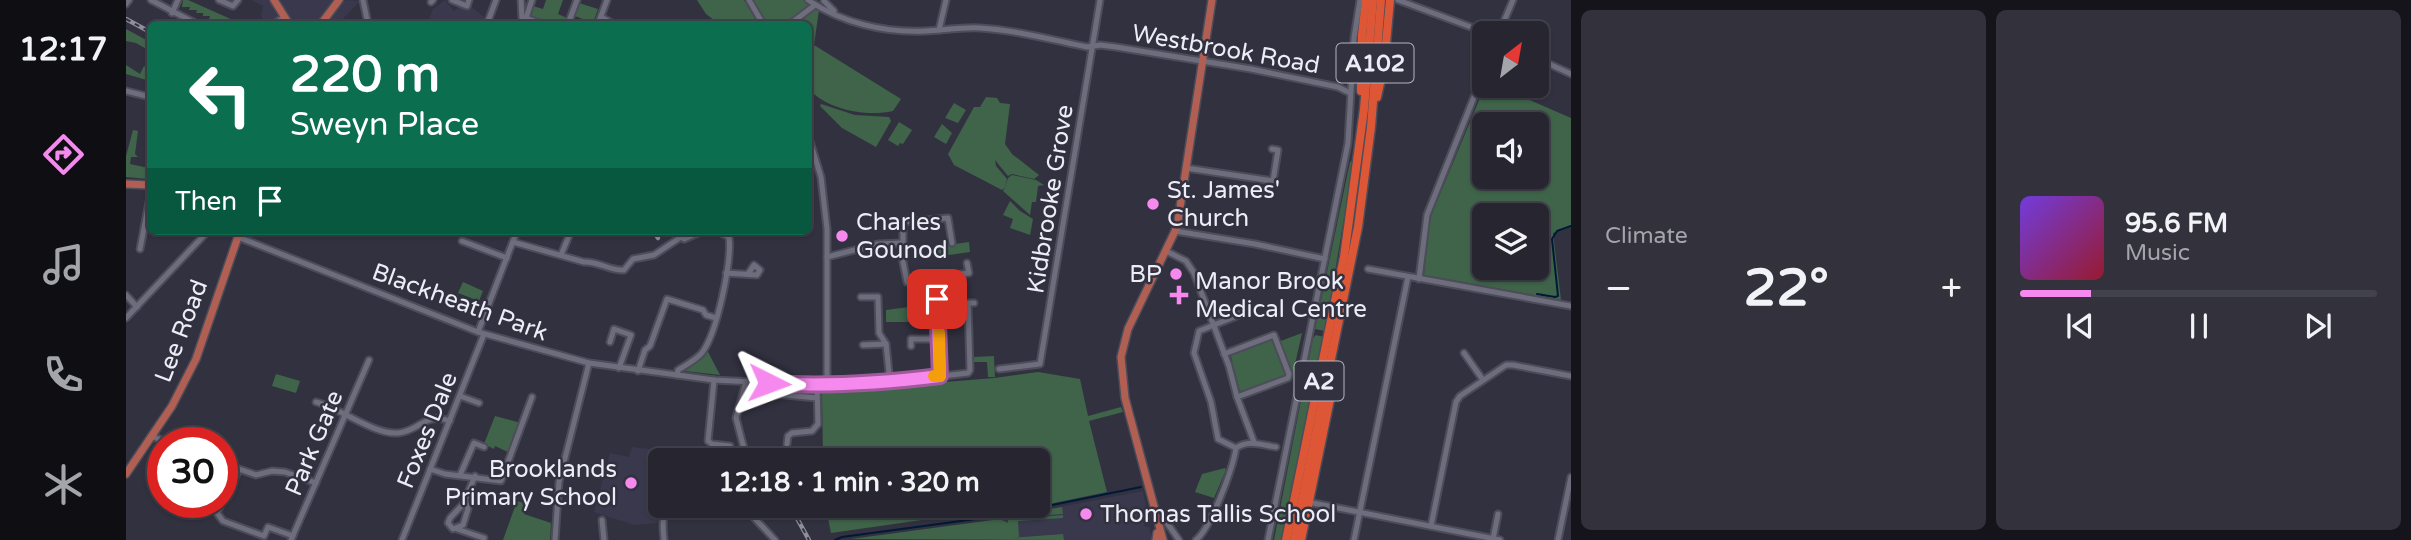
<!DOCTYPE html>
<html lang="en">
<head>
<meta charset="utf-8">
<style>
  :root { --surface:#262530; --page:#32313c; --text:#f1f3f6; --muted:#a4a5ab; --line:#42424c; --accent:#f689ee }
  body { margin:0; font-family:"Varela Round",sans-serif; background:var(--page); color:var(--text); height:100vh; display:flex; flex-direction:column; font-size:26px; white-space:nowrap }
  * { box-sizing:border-box; margin:0 }
  p { font-size:23px; color:var(--muted) }
  .icon { flex:none; width:38px; height:38px; fill:none; stroke:currentColor; stroke-width:2; stroke-linecap:round; stroke-linejoin:round }
  .map { position:relative; flex:1; overflow:hidden }
  .side { display:flex; flex-direction:column; gap:10px; padding:10px; background:#15141a; width:840px }
  .side>* { flex:none }
  .guide { position:absolute; left:21px; top:21px; width:665px; height:214px; border-radius:10px; box-shadow:0 2px 5px #0004,0 0 0 2px var(--line); background:#0b6e4f; color:#fff; overflow:hidden }
  .needle { width:46px; rotate:31deg }
  .buttons { position:absolute; left:1346px; top:21px; display:grid; gap:14px }
  .buttons a { display:grid; place-items:center; width:77px; height:77px; border-radius:10px; background:var(--surface); box-shadow:0 2px 5px #0004,0 0 0 2px var(--line); font-size:35px }
  .speed { position:absolute; left:21px; top:427px; display:flex; gap:14px; font-size:35px; font-weight:700; text-align:center }
  .speed>* { display:grid; place-content:center; width:91px; height:91px; border-radius:50%; background:var(--surface); box-shadow:0 2px 5px #0004,0 0 0 2px var(--line); line-height:1 }
  .speed .limit { border:10px solid #d22; background:#fff; color:#111 }
  .pin { position:absolute; display:grid; place-items:center; width:60px; height:60px; color:#fff; margin:-30px; border-radius:14px; box-shadow:0 4px 10px #0006 }
  .me { position:absolute; width:77px; margin:-38px; rotate:93deg; stroke-linejoin:round; filter:drop-shadow(0 0 5px #0008) }
  .turn { display:flex; align-items:center; gap:24px; height:147px; padding:0 28px; font-size:32px }
  .turn .icon { width:91px; height:91px; stroke-width:2.5 }
  .turn b { display:block; font-size:49px; line-height:60px }
  .then { display:flex; align-items:center; height:66px; padding:0 28px; background:#0003; gap:14px; font-size:26px }
  .big { font-size:52px; font-weight:700; line-height:1.1 }
  .side .tile { flex:1; display:flex; flex-direction:column; justify-content:center; gap:10px; min-width:0; padding:0 24px; border-radius:10px; background:var(--page) }
  .song { display:flex; align-items:center; gap:21px }
  .cover { width:84px; height:84px; border-radius:10px; background:linear-gradient(135deg,hsl(260 70% 55%),hsl(350 70% 35%)) }
  .played { height:7px; border-radius:4px; background:linear-gradient(90deg,var(--accent) 20%,var(--line) 20%) }
  .keys { display:flex; justify-content:space-around; direction:ltr }
  .heat { display:flex; justify-content:space-between; align-items:center; font-size:38px; direction:ltr }
  .side .tiles { flex:1; display:grid; gap:10px; grid-template-columns:repeat(2,1fr) }
  .trip { position:absolute; left:522px; top:448px; width:402px; height:70px; border-radius:10px; background:var(--surface); box-shadow:0 2px 5px #0004,0 0 0 2px var(--line); font-weight:700; line-height:70px; text-align:center }
  main { display:flex; flex:1; min-height:0 }
  .dock { display:flex; flex-direction:column; width:126px; justify-content:space-around; align-items:center; background:#0f0f13; color:var(--muted) }
  .dock .icon { width:49px; height:49px }
  .dock .selected { color:var(--accent) }
  .dock b { font-size:32px; color:var(--text) }
  .map>svg:first-child { display:block }
  .built { fill:#39384d }
  .green { fill:#3f644a; fill-rule:evenodd }
  .lines { fill:none; stroke-linecap:round; stroke-linejoin:round }
  .stream { stroke:#001937; stroke-width:2 }
  .minor-casing { stroke:#4d4c59; stroke-width:9 }
  .major-casing { stroke:#4d4c59; stroke-width:10 }
  .highway-casing { stroke:#4d4c59; stroke-width:11 }
  .minor { stroke:#6e6d7e; stroke-width:5 }
  .major { stroke:#b15f53; stroke-width:7 }
  .highway { stroke:#dd5636; stroke-width:8 }
  .rail-casing { stroke:#8f8f9b; stroke-width:4.5 }
  .rail { stroke:#323140; stroke-width:2; stroke-dasharray:5; stroke-linecap:butt }
  .route-casing { stroke:#a0599b; stroke-width:18 }
  .route { stroke:#f689ee; stroke-width:12 }
  .slow { stroke:#f59e0b; stroke-width:12 }
  .poi-dot { fill:#f689ee; stroke:#323140; stroke-width:2.5 }
  .labels { text-anchor:middle; stroke-width:5; stroke-linejoin:round; paint-order:stroke }
  .shield { fill:#323140; stroke:#b5b5c0; stroke-width:2 }
  .shield-label { font-size:23px; font-weight:bold; fill:#ededf7 }
  .street-label { font-size:24px; fill:#ededf7; stroke:#323140 }
  .poi-label { font-size:24px; fill:#ededf7; stroke:#323140; text-anchor:start }
</style>
</head>
<body>
<main>
<nav class="dock">
<b>12:17</b>
<svg class="icon selected" aria-label="directions" viewBox="0 0 24 24"><path d="M12 3l9 9-9 9-9-9zM9 14v-3h6M13 9l2 2-2 2"/></svg>
<svg class="icon" aria-label="music" viewBox="0 0 24 24"><path d="M9 18V5l10-2v13"/><circle cx="6" cy="18" r="3"/><circle cx="16" cy="16" r="3"/></svg>
<svg class="icon" aria-label="phone" viewBox="0 0 24 24"><path d="M5 4h4l2 5-3 2q2 4 5 5l2-3 5 2v4C11 20 4 13 5 4z"/></svg>
<svg class="icon" aria-label="climate" viewBox="0 0 24 24"><path d="M12 3v18M4 7l16 10M4 17L20 7"/></svg>
</nav>
<div class="map">
<svg width="1445" height="540" viewBox="0 0 1445 540">
  <rect width="100%" height="100%" fill="#323140"/>
  <g class="built">
    <polygon points="125,0 143,0 153,18 146,24 138,24 135,14 137,6"/>
    <polygon points="154,0 209,0 191,24 167,24"/>
    <polygon points="216,0 234,1 212,24 198,24"/>
    <polygon points="319,0 328,11 335,6 346,7 360,19 357,24 304,24 305,20 303,19 307,9"/>
    <polygon points="506,447 523,449 523,457 555,460 534,460 534,506 540,506 535,514 534,523 508,525 468,512 484,453 503,457"/>
    <polygon points="1017,491 1021,512 1018,526 1023,527 1026,540 877,540 878,521 881,517"/>
  </g>
  <g class="green">
    <polygon points="57,0 62,0 116,24 98,24 94,21 93,24 90,23 91,20 83,19 84,16 77,16 77,13 70,13 71,10 63,10 64,7 56,7"/>
    <polygon points="420,0 437,0 432,14 441,18 438,24 425,24 405,16 407,6 417,9"/>
    <polygon points="571,0 618,0 632,24 593,24 580,14"/>
    <path d="M627,0H691L693,10L688,45L775,99L767,111C741,117 701,110 683,89L682,24H642Z"/>
    <polygon points="453,3 472,9 467,23 449,16"/>
    <polygon points="0,29 24,42 24,51 10,43 0,41"/>
    <polygon points="0,65 14,74 18,66 24,70 24,81 0,74"/>
    <path d="M1359,86H1372L1445,118V227L1427,233L1435,300L1298,275L1304,218ZM1358,124H1410V177H1358ZM1358,215H1410V268H1358Z"/>
    <polygon points="860,97 871,98 874,103 884,104 879,144 886,154 913,175 908,179 886,174 882,176 869,160 870,166 881,179 879,187 882,178 886,175 910,180 918,185 912,186 910,202 906,202 904,215 877,191 879,187 876,190 828,165 822,154 848,107 854,107"/>
    <polygon points="828,103 840,110 832,123 819,118"/>
    <polygon points="695,104 729,115 763,117 765,121 750,147 716,128 694,106"/>
    <polygon points="773,122 786,130 777,144 774,143 772,146 762,140"/>
    <polygon points="816,124 826,133 820,144 808,137"/>
    <polygon points="7,130 12,131 9,154 12,157 5,157 4,164 18,167 24,165 24,178 22,179 0,177 0,156"/>
    <polygon points="1228,159 1199,331 1189,329 1224,162"/>
    <polygon points="884,201 894,211 907,219 904,235 884,228 887,219 877,215"/>
    <polygon points="843,242 844,252 809,257 808,247"/>
    <polygon points="337,282 357,291 353,301 332,293"/>
    <polygon points="790,306 790,322 760,322 760,310"/>
    <polygon points="1176,333 1167,373 1165,373 1152,342"/>
    <polygon points="1190,335 1198,337 1155,540 1148,540 1187,338"/>
    <polygon points="1147,337 1161,375 1114,392 1104,353"/>
    <polygon points="581,350 594,375 559,371"/>
    <polygon points="868,356 869,377 862,377 861,362 847,362 847,357"/>
    <polygon points="912,372 954,379 962,416 995,407 997,412 963,421 981,492 875,514 873,509 870,511 862,506 912,506 912,460 697,460 696,392 868,378"/>
    <polygon points="150,374 174,381 170,393 146,386"/>
    <polygon points="622,384 687,387 689,388 689,396 622,390"/>
    <polygon points="369,416 395,423 384,453 369,446 368,449 358,444"/>
    <polygon points="1099,468 1100,470 1088,498 1069,492 1076,474"/>
    <polygon points="391,501 401,504 398,514 425,523 424,540 377,540"/>
    <polygon points="701,506 852,506 701,511"/>
    <polygon points="861,507 870,514 869,516 859,511 705,533 701,513"/>
    <polygon points="936,507 937,514 880,518 881,517"/>
    <polygon points="937,515 937,518 892,521 893,537 885,538 937,534 938,540 725,539 874,519 882,523 882,520"/>
  </g>
  <g class="lines">
    <g class="stream">
      <polyline points="1411,294 1429,297 1432,296 1426,239 1431,231 1445,226"/>
      <polyline points="877,515 1015,487"/>
      <polyline points="709,540 716,537 872,516"/>
    </g>
    <defs>
      <g id="minor">
        <polyline points="25,0 71,24"/>
        <polyline points="93,0 107,6 112,0"/>
        <polyline points="237,0 242,24"/>
        <polyline points="326,0 341,6 343,0"/>
        <polyline points="395,0 396,19"/>
        <polyline points="406,0 400,18 416,24"/>
        <polyline points="623,0 637,24"/>
        <path d="M682,0C716,23 759,33 800,31C819,30 836,27 854,28C890,30 926,40 961,47L974,45L990,47L1125,69L1212,87L1224,93"/>
        <polyline points="1272,0 1361,33"/>
        <polyline points="698,1 708,11"/>
        <polyline points="305,2 307,0"/>
        <polyline points="0,4 3,0"/>
        <polyline points="46,13 52,0"/>
        <polyline points="475,17 487,24"/>
        <polyline points="148,24 158,17"/>
        <polyline points="361,24 370,0"/>
        <polyline points="442,24 451,0"/>
        <polyline points="472,24 481,0"/>
        <polyline points="664,24 689,5"/>
        <polyline points="813,30 820,0"/>
        <polyline points="1373,33 1387,0"/>
        <polyline points="1410,58 1445,74"/>
        <polyline points="0,91 24,97"/>
        <polyline points="682,135 695,177 701,229 701,385"/>
        <polyline points="1060,168 1147,181 1152,150 1146,149"/>
        <polyline points="550,231 558,239 577,231"/>
        <polyline points="591,231 603,237"/>
        <polyline points="1049,231 1129,244 1199,259"/>
        <polyline points="112,237 352,332 463,363 588,380 691,385 764,382 842,373 844,370 842,303 848,303"/>
        <polyline points="336,241 381,258"/>
        <path d="M387,242L458,262C472,261 484,271 498,270L507,259L528,255L555,237"/>
        <polyline points="826,243 822,218 777,222 777,262 781,282 843,273 841,263"/>
        <polyline points="14,249 24,197"/>
        <polyline points="1040,251 1060,261 1068,273 1103,366 1111,397 1128,442"/>
        <polyline points="435,255 445,231"/>
        <polyline points="701,257 752,244 777,243"/>
        <polyline points="1242,269 1445,306"/>
        <polyline points="600,273 631,275 634,270 628,265 622,274"/>
        <polyline points="1293,279 1301,215 1358,72"/>
        <polyline points="0,295 11,307"/>
        <polyline points="735,297 752,297 753,333 760,344 764,382"/>
        <polyline points="801,297 801,290 811,288 814,376"/>
        <path d="M1128,309L1073,331L1068,353L1085,402L1092,439L1110,448C1123,439 1135,445 1150,447"/>
        <polyline points="0,318 82,231"/>
        <polyline points="352,332 391,231"/>
        <polyline points="484,342 488,329 505,335 493,368"/>
        <polyline points="737,345 760,344"/>
        <polyline points="785,346 785,339 813,339"/>
        <polyline points="1338,353 1357,380"/>
        <polyline points="1098,354 1148,335 1163,374 1162,378 1111,397"/>
        <polyline points="873,369 914,364 974,0"/>
        <polyline points="512,371 519,350 524,346 541,299 577,310 580,315 590,318"/>
        <path d="M551,375L552,370C560,365 568,361 575,354C591,335 606,261 603,237"/>
        <polyline points="588,380 582,441 586,444 604,446 604,460"/>
        <polyline points="620,382 610,418 620,456"/>
        <polyline points="628,392 691,398"/>
        <polyline points="334,396 353,403"/>
        <path d="M190,402C214,408 248,435 272,433C294,431 298,412 324,421"/>
        <polyline points="25,436 43,443"/>
        <polyline points="661,444 662,436 666,433 686,431 692,424 691,385"/>
        <polyline points="96,463 130,475 146,471 159,472 190,483"/>
        <polyline points="304,469 319,474 375,481 406,397"/>
        <polyline points="334,475 348,443 358,447"/>
        <polyline points="96,501 113,470"/>
        <polyline points="96,502 91,513 97,521 138,536 142,527 167,536"/>
        <polyline points="339,502 324,518 322,523 327,529 337,525 342,509 339,500 349,476"/>
        <polyline points="1187,503 1374,540"/>
        <polyline points="617,506 649,540"/>
        <polyline points="476,520 478,540"/>
        <polyline points="1031,521 1039,520 1053,540"/>
        <polyline points="1305,526 1330,402 1334,396 1380,365 1387,365 1445,376"/>
        <polyline points="331,529 358,538"/>
        <polyline points="1367,539 1372,514"/>
        <polyline points="165,540 243,360"/>
        <polyline points="276,540 358,334"/>
        <polyline points="429,540 433,482 463,363"/>
        <path d="M538,540C537,526 534,515 547,506"/>
        <path d="M1070,540C1085,528 1107,468 1110,448"/>
        <polyline points="1142,540 1222,143 1228,38 1234,0"/>
        <polyline points="1228,540 1282,277"/>
        <polyline points="1432,540 1445,477"/>
      </g>
      <g id="major">
        <polyline points="148,0 163,24"/>
        <polyline points="195,24 213,0"/>
        <polyline points="0,184 24,185"/>
        <polyline points="0,474 46,406 70,359 114,231"/>
        <polyline points="1030,540 1031,533"/>
        <polyline points="1037,540 999,398 995,357 1002,329 1051,227 1086,0"/>
      </g>
      <g id="highway">
        <polyline points="1235,91 1236,35 1240,0"/>
        <polyline points="1251,97 1258,65 1264,0"/>
        <polyline points="1160,540 1218,257 1238,109 1247,0"/>
        <polyline points="1168,540 1232,227 1245,127 1255,0"/>
        <polyline points="1175,540 1207,385 1209,365"/>
      </g>
    </defs>
    <use href="#minor" class="minor-casing"/>
    <use href="#major" class="major-casing"/>
    <use href="#highway" class="highway-casing"/>
    <use href="#minor" class="minor"/>
    <use href="#major" class="major"/>
    <use href="#highway" class="highway"/>
    <defs>
      <g id="rail">
        <polyline points="0,19 24,32"/>
        <polyline points="527,231 532,238"/>
        <polyline points="667,511 683,540"/>
      </g>
    </defs>
    <use href="#rail" class="rail-casing"/>
    <use href="#rail" class="rail"/>
  </g>
  <g class="lines">
    <defs>
      <path id="route" d="M643,383C701,387 757,383 814,376L811,299"/>
    </defs>
    <use href="#route" class="route-casing"/>
    <use href="#route" class="route"/>
    <polyline class="slow" points="808,376 814,376 813,333"/>
  </g>
  <g class="poi-dot">
    <circle cx="1027" cy="204" r="7"/>
    <circle cx="716" cy="236" r="7"/>
    <circle cx="1050" cy="274" r="7"/>
    <path d="M1049.5 284.5h7v7h7v7h-7v7h-7v-7h-7v-7h7z"/>
    <circle cx="505" cy="483" r="7"/>
    <circle cx="960" cy="514" r="7"/>
  </g>
  <g class="labels">
    <g class="shield">
      <rect x="1210.5" y="43.5" width="77" height="39" rx="5"/>
      <rect x="1168.5" y="361.5" width="49" height="39" rx="5"/>
    </g>
    <g class="shield-label">
      <text x="1249" y="71">A102</text>
      <text x="1193" y="389">A2</text>
    </g>
    <g class="street-label">
      <text transform="translate(1100 49) rotate(10)" y="8">Westbrook Road</text>
      <text transform="translate(924 199) rotate(-81)" y="8">Kidbrooke Grove</text>
      <text transform="translate(334 302) rotate(20)" y="8">Blackheath Park</text>
      <text transform="translate(55 331) rotate(-69)" y="8">Lee Road</text>
      <text transform="translate(301 430) rotate(-68)" y="8">Foxes Dale</text>
      <text transform="translate(188 443) rotate(-67)" y="8">Park Gate</text>
    </g>
    <g class="poi-label">
      <text x="1041" y="198">St. James'<tspan x="1041" dy="28">Church</tspan></text>
      <text x="730" y="230">Charles<tspan x="730" dy="28">Gounod</tspan></text>
      <text x="1036" y="282" text-anchor="end">BP</text>
      <text x="1069" y="289">Manor Brook<tspan x="1069" dy="28">Medical Centre</tspan></text>
      <text x="491" y="477" text-anchor="end">Brooklands<tspan x="491" dy="28">Primary School</tspan></text>
      <text x="974" y="522">Thomas Tallis School</text>
    </g>
  </g>
</svg>
<div class="buttons">
<a><svg class="needle" viewBox="-14 -14 28 28"><path d="M0-13l5 13h-10z" fill="#e53935"/><path d="M0 13l5-13h-10z" fill="#a4a5ab"/></svg></a>
<a><svg class="icon" aria-label="sound" viewBox="0 0 24 24"><path d="M4 9h4l5-4v14l-5-4H4zM17 9q2 3 0 6"/></svg></a>
<a><svg class="icon" aria-label="layers" viewBox="0 0 24 24"><path d="M12 4l9 5-9 5-9-5zM3 14l9 5 9-5"/></svg></a>
</div>
<div class="speed"><div class="limit">30</div></div>
<div class="pin" style="left:811px;top:299px;background:#d93025"><svg class="icon" aria-label="arrive" viewBox="0 0 24 24"><path d="M6 21V4h12l-3 4 3 4H6"/></svg></div>
<svg class="me" style="left:643px;top:383px" viewBox="-20 -20 40 40"><path d="M0-17L14 15 0 8-14 15z" fill="#f689ee" stroke="#fff" stroke-width="4"/></svg>
<div class="trip">12:18 · 1 min · 320 m</div>
<div class="guide">
<div class="turn"><svg class="icon" aria-label="left" viewBox="0 0 24 24"><path d="M17 20v-9H6M10 6l-5 5 5 5"/></svg><div><b>220 m</b>Sweyn Place</div></div>
<div class="then">Then<svg class="icon" aria-label="arrive" viewBox="0 0 24 24"><path d="M6 21V4h12l-3 4 3 4H6"/></svg></div>
</div>
</div>
<section class="side">
<div class="tiles">
<div class="tile"><p>Climate</p>
<div class="heat"><a>−</a><b class="big">22°</b><a>+</a></div>
</div>
<div class="tile">
<div class="song"><i class="cover"></i><div><b>95.6 FM</b><p>Music</p></div></div>
<div class="played"></div>
<div class="keys"><svg class="icon" aria-label="previous" viewBox="0 0 24 24"><path d="M18 5L8 12l10 7zM5 5v14"/></svg><svg class="icon" aria-label="pause" viewBox="0 0 24 24"><path d="M8 5v14M16 5v14"/></svg><svg class="icon" aria-label="next" viewBox="0 0 24 24"><path d="M6 5l10 7-10 7zM19 5v14"/></svg></div>
</div>
</div>
</section>
</main>
</body>
</html>
